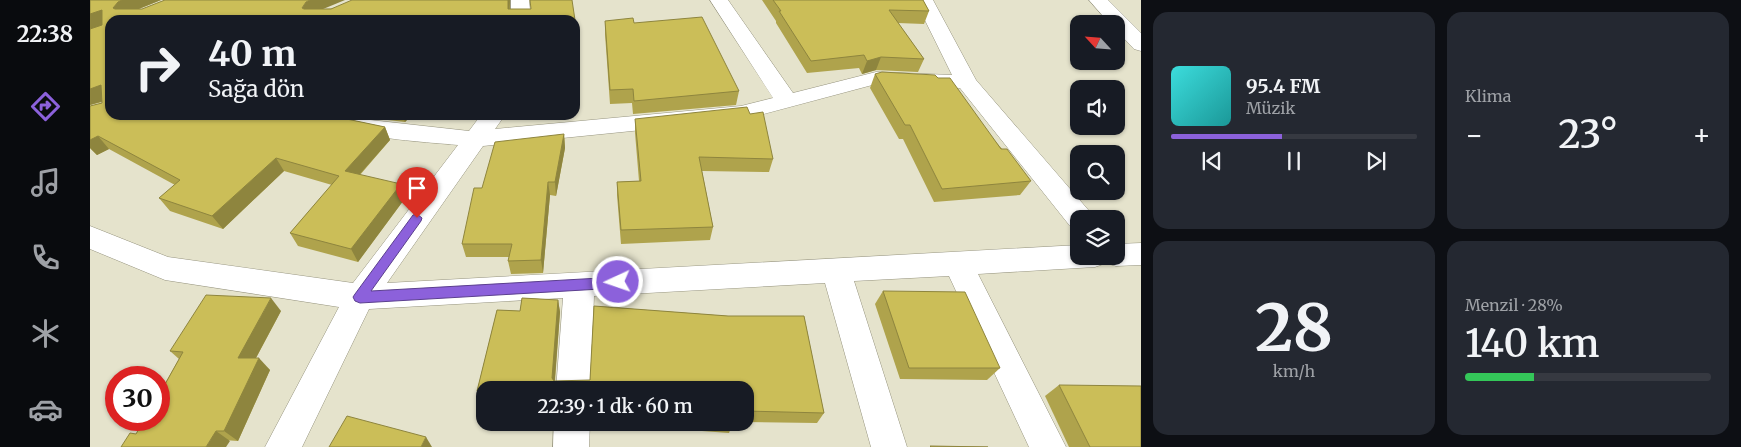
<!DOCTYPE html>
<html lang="tr">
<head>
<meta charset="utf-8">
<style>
  :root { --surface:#171b24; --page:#242831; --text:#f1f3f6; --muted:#9ea1a6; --line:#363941; --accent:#8c61db }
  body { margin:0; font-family:Merriweather,serif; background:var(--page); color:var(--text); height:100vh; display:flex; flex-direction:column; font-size:19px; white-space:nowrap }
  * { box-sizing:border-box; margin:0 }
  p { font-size:16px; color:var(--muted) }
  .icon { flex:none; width:28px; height:28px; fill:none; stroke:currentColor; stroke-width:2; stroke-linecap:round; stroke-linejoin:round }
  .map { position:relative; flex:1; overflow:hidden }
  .panel { display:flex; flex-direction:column; gap:12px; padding:12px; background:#0d0f14; width:600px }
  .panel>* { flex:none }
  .hud { position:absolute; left:15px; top:15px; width:475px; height:105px; border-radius:15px; box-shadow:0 1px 4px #0004; background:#171b24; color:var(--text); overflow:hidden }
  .needle { width:32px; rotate:296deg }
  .tools { position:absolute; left:980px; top:15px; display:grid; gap:10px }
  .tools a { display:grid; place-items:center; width:55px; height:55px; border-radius:10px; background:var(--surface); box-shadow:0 1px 4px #0004; font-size:25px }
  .speed { position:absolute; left:15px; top:366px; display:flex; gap:10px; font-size:25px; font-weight:700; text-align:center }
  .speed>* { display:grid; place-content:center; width:65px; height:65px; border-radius:50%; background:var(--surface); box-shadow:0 1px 4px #0004; line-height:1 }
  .speed .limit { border:8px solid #d22; background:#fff; color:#111 }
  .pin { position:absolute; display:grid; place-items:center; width:42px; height:42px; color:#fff; margin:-51px -21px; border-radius:50% 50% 50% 0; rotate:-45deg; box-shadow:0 0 5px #0007 }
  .pin .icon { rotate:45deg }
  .me { position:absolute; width:55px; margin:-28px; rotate:267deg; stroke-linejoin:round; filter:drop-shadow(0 0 4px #0008) }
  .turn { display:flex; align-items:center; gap:18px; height:105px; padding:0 20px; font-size:22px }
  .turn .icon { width:65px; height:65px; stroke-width:2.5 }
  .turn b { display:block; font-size:35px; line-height:42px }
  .big { font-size:38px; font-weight:600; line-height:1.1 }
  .panel .widget { flex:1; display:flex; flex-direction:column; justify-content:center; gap:8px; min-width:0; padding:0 18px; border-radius:15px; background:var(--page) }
  .panel .dial { align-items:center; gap:0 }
  .dial b { font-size:65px; line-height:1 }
  .song { display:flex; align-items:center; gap:15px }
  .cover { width:60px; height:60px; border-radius:8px; background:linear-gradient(135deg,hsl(180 70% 55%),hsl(180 70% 35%)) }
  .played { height:5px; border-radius:2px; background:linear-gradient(90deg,var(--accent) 45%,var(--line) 45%) }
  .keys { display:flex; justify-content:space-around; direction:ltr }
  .heat { display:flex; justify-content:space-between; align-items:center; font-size:28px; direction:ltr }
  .charge { height:8px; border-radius:4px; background:linear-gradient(90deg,#34c759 28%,var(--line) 0) }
  .panel .tiles { flex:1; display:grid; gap:12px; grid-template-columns:repeat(2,1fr) }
  .trip { position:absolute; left:386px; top:381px; width:278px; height:50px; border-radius:15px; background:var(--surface); box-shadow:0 1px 4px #0004; font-weight:600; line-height:50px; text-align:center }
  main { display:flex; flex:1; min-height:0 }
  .menu { display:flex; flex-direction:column; width:90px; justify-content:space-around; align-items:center; background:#090b0e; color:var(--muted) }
  .menu .icon { width:35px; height:35px }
  .menu .current { color:var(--accent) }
  .menu b { font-size:22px; color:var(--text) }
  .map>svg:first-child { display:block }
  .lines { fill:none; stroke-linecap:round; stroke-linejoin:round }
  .minor-casing { stroke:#95937e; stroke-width:1 }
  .minor { fill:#fff; fill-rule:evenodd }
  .wall { fill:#afa34c }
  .shaded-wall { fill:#8e853e }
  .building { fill:#cbbe58; stroke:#8e853e }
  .route { fill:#8c61db; stroke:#5b3f8e }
</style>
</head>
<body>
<main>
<nav class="menu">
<b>22:38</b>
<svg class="icon current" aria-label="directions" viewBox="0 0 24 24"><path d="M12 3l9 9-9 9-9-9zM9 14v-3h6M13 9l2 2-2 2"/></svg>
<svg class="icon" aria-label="music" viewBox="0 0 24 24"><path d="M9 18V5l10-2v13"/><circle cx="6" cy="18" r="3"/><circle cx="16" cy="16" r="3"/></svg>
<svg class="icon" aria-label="phone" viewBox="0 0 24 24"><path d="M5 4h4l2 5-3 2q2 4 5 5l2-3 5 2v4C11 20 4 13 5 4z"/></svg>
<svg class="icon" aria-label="climate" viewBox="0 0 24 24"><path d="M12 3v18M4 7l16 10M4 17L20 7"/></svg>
<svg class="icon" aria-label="car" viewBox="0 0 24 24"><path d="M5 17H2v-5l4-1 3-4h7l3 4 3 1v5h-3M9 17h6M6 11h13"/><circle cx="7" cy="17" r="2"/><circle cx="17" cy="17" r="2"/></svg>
</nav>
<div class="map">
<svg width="1051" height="447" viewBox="0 0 1051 447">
  <rect width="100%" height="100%" fill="#e5e3cc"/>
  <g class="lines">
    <defs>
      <g id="minor">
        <polygon points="421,0 439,0 441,20 421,20"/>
        <path d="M620,0H638L703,93L786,72L862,75L825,0H843L886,80L1000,212L1004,219H989V229L980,226L870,88L786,84L651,120L393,146L297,283L989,245V256H1026V244L1051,243V265L1026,266L1016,263L1005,267L888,274L976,447H939L859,276L764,281L817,447H781L735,283L504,296L500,390H466L473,298L279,309L212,447H175L249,307L75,280L0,249V226L78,257L263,283L368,145C339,142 245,138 229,115H262L271,119L379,131L391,115H415L405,129L651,106L683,98Z"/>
        <polygon points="999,0 1018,0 1051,33 1051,51 1044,49 1026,30 1026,24 1020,24"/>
        <polygon points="464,422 500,422 499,447 463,447"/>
      </g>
    </defs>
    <use href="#minor" class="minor-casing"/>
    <use href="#minor" class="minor"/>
  </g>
  <g class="wall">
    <polygon points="0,0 71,0 49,9 233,9 420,0 420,9 485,20 20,20 247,117 295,127 300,140 270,175 316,197 268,262 208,246 200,233 242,185 194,171 133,229 80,211 69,198 85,185 19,149 7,155 0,148 0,106 12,103 12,102 0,105"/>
    <polygon points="672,0 833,0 839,11 834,24 808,23 834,59 828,72 786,70 772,74 769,68 717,73 686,23 686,21"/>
    <polygon points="515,21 544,23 649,91 646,105 543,114 542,103 520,104 515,34"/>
    <polygon points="485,23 488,48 489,61 485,61"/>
    <polygon points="785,74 848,78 941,181 930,195 844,202 813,139 809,139 780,88"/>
    <polygon points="266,115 322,115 315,122 272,117"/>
    <polygon points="545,119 683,159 679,172 612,171 623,227 620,240 531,244 527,195 527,182 549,181 545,133"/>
    <polygon points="474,134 475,148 466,196 460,195 453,273 421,274 418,261 419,257 376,257 372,244 392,188"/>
    <polygon points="793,291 910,368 897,380 810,379 785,304"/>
    <polygon points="432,298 468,300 470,312 465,381 500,380 504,306 638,316 714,316 734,413 727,423 655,422 655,390 395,390 395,403 392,402 387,391 407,310 430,311"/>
    <polygon points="191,311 166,358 180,370 148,441 46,434 89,359 80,351"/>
    <polygon points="969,385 1051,447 979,447 955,396"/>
    <polygon points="559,422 643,423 639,433 558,427"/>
  </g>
  <g class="shaded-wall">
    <polygon points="32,0 71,0 36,14 32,20 23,8 28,2"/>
    <polygon points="220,0 255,0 221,14 212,8 216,2"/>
    <polygon points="418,0 420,0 419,20 418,9"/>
    <polygon points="12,10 20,23 0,29 0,14"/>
    <polygon points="791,57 786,70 772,74 777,61"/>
    <polygon points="11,85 20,99 0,105 0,89"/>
    <polygon points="313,115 322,115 315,122"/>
    <polygon points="295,127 300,140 261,184 255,171"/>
    <polygon points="474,134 475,148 466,196 465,182"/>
    <polygon points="8,136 19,149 7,155 0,148 0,140"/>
    <polygon points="186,158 194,171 133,229 122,216"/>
    <polygon points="458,182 460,195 453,273 451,260"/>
    <polygon points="311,184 316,197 268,262 261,249"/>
    <polygon points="181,298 191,311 160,369 148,358"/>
    <polygon points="468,300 470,312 464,390 462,378"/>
    <polygon points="169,358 180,370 148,441 134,431"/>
    <polygon points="126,431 140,441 136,447 116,447"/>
    <polygon points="336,437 342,447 331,447"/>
  </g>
  <g class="building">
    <polygon points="0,0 32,0 28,2 23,8 25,9 52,9 75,0 220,0 216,2 212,8 214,9 241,9 262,0 418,0 418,9 441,9 440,0 482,0 485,20 20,20 20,115 241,115 247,117 295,127 255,171 311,184 261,249 200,233 249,176 186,158 122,216 69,198 90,180 8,136 0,140 0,106 12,103 11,85 0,89 0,29 12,25 12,10 0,14"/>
    <polygon points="683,0 833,0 839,11 799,10 834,59 791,57 777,61 774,55 721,61 689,11 691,11"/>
    <polygon points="612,17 649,91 544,101 543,89 520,90 515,21 543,18 544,23"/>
    <polygon points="485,23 488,48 485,48"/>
    <polygon points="792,72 845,75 848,78 860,78 911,149 917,149 941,181 852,189 820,125 815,125 785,74"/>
    <polygon points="657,107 660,114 673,112 683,159 609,157 623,227 531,230 527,182 551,181 545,119"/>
    <polygon points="474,134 465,182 458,182 451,260 418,261 422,244 372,244 384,188 392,188 405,142"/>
    <polygon points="793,291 875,292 910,368 819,368"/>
    <polygon points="116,295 181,298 148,358 169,358 134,431 126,431 116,447 31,447 40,433 46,434 54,420 69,420 69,395 93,352 80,351"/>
    <polygon points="432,298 468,300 462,378 464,381 500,380 504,306 638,316 714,316 734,413 655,411 655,390 395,390 395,392 387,391 407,310 430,311"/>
    <polygon points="969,385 1051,386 1051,447 1000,447"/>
    <polygon points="257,416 336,437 331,447 239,447"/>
    <polygon points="840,446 898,447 841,447"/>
  </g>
  <polygon class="route" points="327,214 332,218 331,221 281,291 528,277 533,279 534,282 533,286 528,288 270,303 265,301 263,297 265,294 323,215"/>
</svg>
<div class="tools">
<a><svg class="needle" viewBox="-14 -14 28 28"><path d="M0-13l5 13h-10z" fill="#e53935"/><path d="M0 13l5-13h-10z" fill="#9ea1a6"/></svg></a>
<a><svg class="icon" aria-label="sound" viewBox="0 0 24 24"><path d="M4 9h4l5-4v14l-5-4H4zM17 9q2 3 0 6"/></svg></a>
<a><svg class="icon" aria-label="search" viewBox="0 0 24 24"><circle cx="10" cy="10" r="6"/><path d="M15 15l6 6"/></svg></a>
<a><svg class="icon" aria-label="layers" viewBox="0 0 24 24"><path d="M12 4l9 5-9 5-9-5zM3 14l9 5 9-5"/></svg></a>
</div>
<div class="speed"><div class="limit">30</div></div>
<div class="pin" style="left:327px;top:218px;background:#d93025"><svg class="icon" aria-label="arrive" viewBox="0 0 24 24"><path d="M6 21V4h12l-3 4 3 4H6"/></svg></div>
<svg class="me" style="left:528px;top:282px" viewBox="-20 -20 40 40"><circle r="17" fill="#8c61db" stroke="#fff" stroke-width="3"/><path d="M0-11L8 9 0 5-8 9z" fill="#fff"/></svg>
<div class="trip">22:39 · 1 dk · 60 m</div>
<div class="hud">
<div class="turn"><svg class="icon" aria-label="right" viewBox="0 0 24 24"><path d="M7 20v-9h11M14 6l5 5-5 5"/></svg><div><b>40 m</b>Sağa dön</div></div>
</div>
</div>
<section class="panel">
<div class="tiles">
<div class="widget">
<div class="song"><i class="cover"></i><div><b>95.4 FM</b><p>Müzik</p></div></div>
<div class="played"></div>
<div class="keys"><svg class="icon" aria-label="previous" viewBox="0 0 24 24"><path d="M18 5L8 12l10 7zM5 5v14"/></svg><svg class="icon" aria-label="pause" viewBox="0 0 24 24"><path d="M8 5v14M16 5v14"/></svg><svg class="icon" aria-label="next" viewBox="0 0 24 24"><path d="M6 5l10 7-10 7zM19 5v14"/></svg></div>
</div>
<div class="widget"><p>Klima</p>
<div class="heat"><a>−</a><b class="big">23°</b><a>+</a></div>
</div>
<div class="widget dial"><b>28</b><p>km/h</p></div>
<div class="widget"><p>Menzil · 28%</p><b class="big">140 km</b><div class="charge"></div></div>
</div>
</section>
</main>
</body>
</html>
